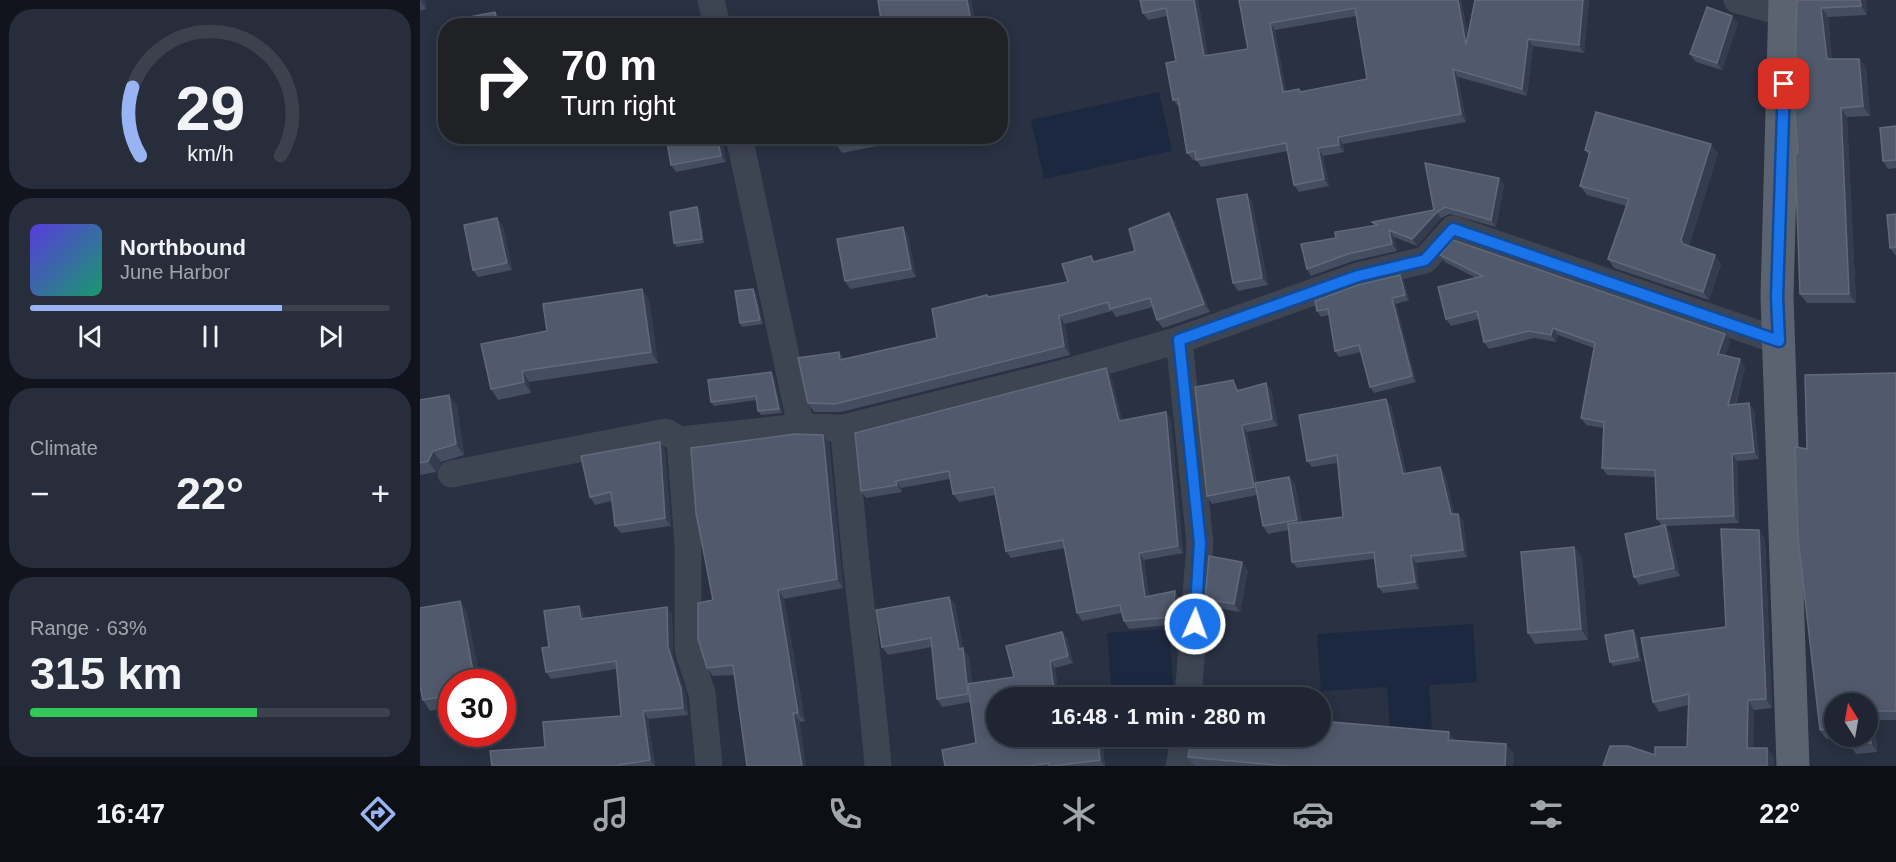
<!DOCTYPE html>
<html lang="en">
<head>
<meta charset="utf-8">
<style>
  :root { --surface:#1f2532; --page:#272d3a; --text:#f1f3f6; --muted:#a1a5ac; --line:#3c424d; --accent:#98b4f3 }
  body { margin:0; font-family:Helvetica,sans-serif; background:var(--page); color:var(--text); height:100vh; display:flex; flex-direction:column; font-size:22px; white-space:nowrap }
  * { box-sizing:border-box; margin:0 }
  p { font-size:20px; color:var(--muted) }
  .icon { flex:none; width:33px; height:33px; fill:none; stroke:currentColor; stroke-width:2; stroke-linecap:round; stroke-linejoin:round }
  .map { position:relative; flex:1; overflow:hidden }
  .side { display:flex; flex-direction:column; gap:9px; padding:9px; background:#11141c; width:420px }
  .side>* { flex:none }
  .banner { position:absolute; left:18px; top:18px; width:570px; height:126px; border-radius:24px; box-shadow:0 3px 15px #0003,0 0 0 2px var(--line); background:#202124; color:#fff; overflow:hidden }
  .needle { width:39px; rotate:349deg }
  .fabs { position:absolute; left:1404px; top:693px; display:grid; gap:12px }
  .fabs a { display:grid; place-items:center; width:54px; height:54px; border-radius:50%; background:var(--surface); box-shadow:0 3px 15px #0003,0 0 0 2px var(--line); font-size:30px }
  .speed { position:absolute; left:18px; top:669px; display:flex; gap:12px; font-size:30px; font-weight:700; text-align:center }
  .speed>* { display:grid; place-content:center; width:78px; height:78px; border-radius:50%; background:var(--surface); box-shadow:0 3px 15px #0003,0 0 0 2px var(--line); line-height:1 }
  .speed .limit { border:9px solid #d22; background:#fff; color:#111 }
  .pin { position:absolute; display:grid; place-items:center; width:51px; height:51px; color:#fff; margin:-26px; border-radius:12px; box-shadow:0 3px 9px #0006 }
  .me { position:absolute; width:66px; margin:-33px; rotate:2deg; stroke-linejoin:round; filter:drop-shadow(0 0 4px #0008) }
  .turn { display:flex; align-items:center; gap:21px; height:126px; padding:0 24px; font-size:27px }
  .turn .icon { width:78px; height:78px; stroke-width:2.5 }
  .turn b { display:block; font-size:42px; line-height:51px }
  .big { font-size:45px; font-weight:800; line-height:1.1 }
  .side .card { flex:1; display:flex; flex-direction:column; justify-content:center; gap:9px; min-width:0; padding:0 21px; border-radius:24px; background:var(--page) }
  .side .dial { align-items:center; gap:0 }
  .dial svg { height:156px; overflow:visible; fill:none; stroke:var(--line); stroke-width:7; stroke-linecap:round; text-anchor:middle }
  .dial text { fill:var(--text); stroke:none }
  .song { display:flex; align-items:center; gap:18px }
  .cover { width:72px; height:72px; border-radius:9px; background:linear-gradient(135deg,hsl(250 70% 55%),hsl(160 70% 35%)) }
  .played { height:6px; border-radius:3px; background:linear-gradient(90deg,var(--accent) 70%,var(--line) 70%) }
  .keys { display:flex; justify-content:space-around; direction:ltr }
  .heat { display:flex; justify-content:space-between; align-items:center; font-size:33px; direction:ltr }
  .charge { height:9px; border-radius:4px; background:linear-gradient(90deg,#34c759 63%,var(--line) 0) }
  .trip { position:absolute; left:566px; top:687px; width:345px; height:60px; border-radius:30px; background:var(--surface); box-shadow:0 3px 15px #0003,0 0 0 2px var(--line); font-weight:800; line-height:60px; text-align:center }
  .tab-bar { display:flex; height:96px; justify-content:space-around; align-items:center; background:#0c0f14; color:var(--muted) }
  .tab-bar .icon { width:42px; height:42px }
  .tab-bar .on { color:var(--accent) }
  .tab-bar b { font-size:27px; color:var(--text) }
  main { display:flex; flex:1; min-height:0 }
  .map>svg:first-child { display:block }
  .water { fill:#1c2840 }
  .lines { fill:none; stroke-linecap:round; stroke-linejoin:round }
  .minor { stroke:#3d4452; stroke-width:27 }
  .major { stroke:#5b6371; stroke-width:33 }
  .wall { fill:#444e60; fill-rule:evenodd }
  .shaded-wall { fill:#343d4f }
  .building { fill:#515a6c; stroke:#616a7a; stroke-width:1.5; fill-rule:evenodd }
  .route-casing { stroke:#114b97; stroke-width:15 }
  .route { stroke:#1a73e8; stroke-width:10 }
</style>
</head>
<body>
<main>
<section class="side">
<div class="card dial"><svg viewBox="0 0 100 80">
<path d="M14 69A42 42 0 1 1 86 69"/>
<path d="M14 69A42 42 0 0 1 10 34" stroke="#98b4f3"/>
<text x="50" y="56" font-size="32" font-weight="700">29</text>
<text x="50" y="72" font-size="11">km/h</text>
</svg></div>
<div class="card">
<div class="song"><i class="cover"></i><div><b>Northbound</b><p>June Harbor</p></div></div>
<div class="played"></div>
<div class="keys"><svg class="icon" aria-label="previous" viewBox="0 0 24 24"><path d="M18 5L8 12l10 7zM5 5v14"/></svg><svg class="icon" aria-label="pause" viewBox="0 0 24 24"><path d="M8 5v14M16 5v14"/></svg><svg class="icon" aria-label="next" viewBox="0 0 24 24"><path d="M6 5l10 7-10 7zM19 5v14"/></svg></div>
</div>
<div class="card"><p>Climate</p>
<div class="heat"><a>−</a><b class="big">22°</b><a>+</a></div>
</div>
<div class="card"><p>Range · 63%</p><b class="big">315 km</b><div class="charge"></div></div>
</section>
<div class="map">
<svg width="1476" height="766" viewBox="0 0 1476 766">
  <rect width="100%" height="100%" fill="#293142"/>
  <g class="water">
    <polygon points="739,92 752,151 624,179 611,120"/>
    <polygon points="1053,624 1057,682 1009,685 1012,730 970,732 967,687 901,691 897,634"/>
    <polygon points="749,629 754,697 692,697 687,633"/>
  </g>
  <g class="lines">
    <g class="minor">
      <polyline points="291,0 297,26"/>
      <polyline points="1317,0 1366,13"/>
      <polyline points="319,136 381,427"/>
      <polyline points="759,340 780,543 768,698"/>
      <path d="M423,428C429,478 432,528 438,579C445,641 453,703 458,766"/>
      <polyline points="260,440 268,545 268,650 282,693 289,766"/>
      <polyline points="31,474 246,432 260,440 381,427 423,428 640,374 759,340 938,276 1005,260 1033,229 1359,341"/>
      <polyline points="759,766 765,736"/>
    </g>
    <polyline class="major" points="1365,0 1357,297 1373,766"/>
  </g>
  <g class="wall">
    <polygon points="0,0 5,0 6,9 0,11"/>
    <polygon points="458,0 551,0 556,26 462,26"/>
    <path d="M778,0L788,56L828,49L819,0H1041L1048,35L1169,0L1164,53L1113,46L1107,96L1038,77L1046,122L923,144L924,152L903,156L909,186L879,192L874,185L868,151L781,167L776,159L773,160L767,153L759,107L753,100L756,61L747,16L728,20L723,13ZM936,16L947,79L881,92L879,89L866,92L855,30Z"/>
    <polygon points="1377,0 1446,0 1447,15 1408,17 1412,59 1439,59 1446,68 1450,116 1427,117 1436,303 1387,303 1380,294"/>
    <polygon points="1318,23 1302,70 1276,62 1270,54"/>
    <polygon points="1476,126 1476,168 1468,169 1463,161"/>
    <polygon points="246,136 301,136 306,162 256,172 251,165"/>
    <polygon points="455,136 457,146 422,153 417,145"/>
    <polygon points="1165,150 1298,153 1269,246 1301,264 1289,300 1194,268 1188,259 1206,206 1167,195 1160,186 1169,155"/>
    <polygon points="1084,185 1076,227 1030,214 1021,218 997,246 974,237 977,251 933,261 891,276 887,269 916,238 954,225 952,222 1014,210"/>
    <polygon points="832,201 848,285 818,291 813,283"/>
    <polygon points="277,207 280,211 284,243 257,247 254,243"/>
    <polygon points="749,213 755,222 790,312 743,328 737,320 733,307 696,317 692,311 645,324 650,355 421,412 394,412 388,403 419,352 424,359 517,338 569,297 648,282 671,256 675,262 715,251"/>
    <polygon points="1476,214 1476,256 1470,248"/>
    <polygon points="83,226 92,270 58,277 53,270"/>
    <polygon points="483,227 488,235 496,277 430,289 425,281"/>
    <polygon points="1020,255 1310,341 1305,356 1325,367 1316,404 1329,403 1334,410 1339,459 1317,461 1319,523 1246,526 1250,533 1260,576 1219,585 1214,577 1242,526 1237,519 1235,477 1187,475 1182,468 1183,428 1166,425 1161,418 1174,348 1138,335 1136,342 1114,338 1069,349 1064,342 1059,319 1031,326 1026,319 1056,278 1025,262"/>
    <polygon points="984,281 989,300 976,304 996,382 954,393 950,387 941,352 919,357 915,351 909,315 901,317 897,311"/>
    <polygon points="333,289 336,293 343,324 322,327 320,323"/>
    <polygon points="229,300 238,363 109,382 111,393 78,400 71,389 127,331"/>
    <polygon points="686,368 691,376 702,421 746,412 751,420 763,553 724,560 729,596 755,591 760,599 758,624 709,629 704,621 702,613 662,621 657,613 645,548 591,558 586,551 575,495 539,502 533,494 530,479 481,488 482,492 446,498 441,491"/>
    <polygon points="1476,373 1476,720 1455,720 1457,752 1436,754 1430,744 1448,736 1414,704 1414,736 1424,736 1406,739 1400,730"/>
    <polygon points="354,376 362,413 341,415 338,411 337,400 294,406 291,402"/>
    <polygon points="818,387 819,390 851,390 858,426 827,432 837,483 869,477 875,484 882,522 923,517 917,463 892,467 887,461 971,406 986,473 1025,474 1034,514 1038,514 1043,520 1047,557 996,563 999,589 963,593 958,587 954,559 877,568 872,562 869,530 848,534 843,526 837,495 792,504 787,496"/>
    <polygon points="29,395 37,406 44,455 21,462 16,472 0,475 0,400"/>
    <polygon points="403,435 409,443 423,588 364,599 385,721 380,722 314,675 293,676 287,668 293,600"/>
    <polygon points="240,442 245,450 251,526 201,533 195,526 192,501 175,505 170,497"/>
    <polygon points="1339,530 1345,540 1352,708 1334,710 1333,748 1347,748 1354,758 1354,766 1183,766 1267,747 1268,705 1239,712 1233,702 1306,627"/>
    <polygon points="1154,547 1162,558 1168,640 1115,644 1108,633"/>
    <polygon points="828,570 820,612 791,607 785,599"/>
    <polygon points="40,601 47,612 32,682 32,707 10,711 3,700"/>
    <polygon points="535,604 543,649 549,656 552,684 594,677 642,632 647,638 653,663 635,668 639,698 576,698 576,736 748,736 683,747 685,766 525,766 556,743 551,702 522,707 517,699 512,647 468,655 462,647"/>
    <polygon points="159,606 164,613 165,618 247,607 252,614 253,655 266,696 268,715 228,719 235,766 72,766 125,747 201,716 197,669 131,679 126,672 129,647"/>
    <polygon points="1216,634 1221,661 1193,666 1190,662"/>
    <polygon points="1035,741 1094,754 1093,766 774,766 768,757"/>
  </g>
  <g class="shaded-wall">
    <polygon points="1,0 5,0 6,9 1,2"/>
    <polygon points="547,0 551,0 556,26 552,26"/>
    <polygon points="774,0 778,0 789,63 784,56"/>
    <polygon points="1038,0 1041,0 1051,52 1046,45"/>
    <polygon points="1163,0 1169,0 1164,53 1159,45"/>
    <polygon points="1440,0 1446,0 1447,15 1441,6"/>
    <polygon points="1401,8 1408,17 1413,69 1407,59"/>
    <polygon points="75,12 81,20 82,26 78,26"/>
    <polygon points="1312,16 1318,23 1302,70 1297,63"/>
    <polygon points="850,23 855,30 868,100 863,92"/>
    <polygon points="1108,39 1113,46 1107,96 1102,89"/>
    <polygon points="1439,59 1446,68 1450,116 1443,106"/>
    <polygon points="1033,69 1038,77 1046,122 1041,114"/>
    <polygon points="1421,108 1427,117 1436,303 1429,294"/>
    <polygon points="297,136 301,136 306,162 301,156"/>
    <polygon points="451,136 455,136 457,146 452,139"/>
    <polygon points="918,137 923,144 924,152 919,145"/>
    <polygon points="1291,144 1298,153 1268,249 1263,244 1261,240"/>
    <polygon points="898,148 903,156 909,186 904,179"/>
    <polygon points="1079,178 1084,185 1076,227 1071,220"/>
    <polygon points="827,194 832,201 848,285 842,278"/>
    <polygon points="277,207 280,211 284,243 282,239"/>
    <polygon points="1017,212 1021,218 997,246 992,239"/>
    <polygon points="749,213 755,222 790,312 784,304"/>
    <polygon points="77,218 83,226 92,270 87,263"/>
    <polygon points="483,227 488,235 496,277 491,269"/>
    <polygon points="969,230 974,237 977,251 972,244"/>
    <polygon points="1295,255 1301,264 1289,300 1283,292"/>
    <polygon points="980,275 984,281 989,300 985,295"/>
    <polygon points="222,289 229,300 238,363 231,352"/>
    <polygon points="333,289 336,293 343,324 340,320"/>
    <polygon points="972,298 976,304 996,382 992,376"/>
    <polygon points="639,316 645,324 650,355 644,346"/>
    <polygon points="1133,328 1138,335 1136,342 1131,335"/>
    <polygon points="1305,334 1310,341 1303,361 1298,354"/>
    <polygon points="419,352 425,360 420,360"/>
    <polygon points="1320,359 1325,367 1313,412 1308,405"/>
    <polygon points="686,368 691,376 704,429 699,421"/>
    <polygon points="102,371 109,382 111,393 104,382"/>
    <polygon points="351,372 354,376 362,413 359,409"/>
    <polygon points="846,383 851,390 858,426 852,419"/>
    <polygon points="29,395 37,406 44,455 36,444"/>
    <polygon points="966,399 971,406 987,481 983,474"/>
    <polygon points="1329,403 1334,410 1339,459 1334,452"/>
    <polygon points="746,412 751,420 763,553 758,546"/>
    <polygon points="822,425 827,432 839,494 834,487"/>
    <polygon points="403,435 409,443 423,588 417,579"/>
    <polygon points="240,442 245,450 251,526 245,518"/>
    <polygon points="13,451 21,462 16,472 8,461"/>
    <polygon points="1312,454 1317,461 1319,523 1314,516"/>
    <polygon points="1020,467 1025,474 1035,521 1031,514"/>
    <polygon points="869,477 875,484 883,528 877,520"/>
    <polygon points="476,481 481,488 482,492 477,485"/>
    <polygon points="1038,514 1043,520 1047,557 1043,550"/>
    <polygon points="1245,525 1250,533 1260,576 1254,568"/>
    <polygon points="1339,530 1345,540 1352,708 1346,699"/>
    <polygon points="1154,547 1162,558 1168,640 1161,629"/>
    <polygon points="719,553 724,560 730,604 725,597"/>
    <polygon points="991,556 996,563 999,589 995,582"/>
    <polygon points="822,562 828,570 820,612 814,604"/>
    <polygon points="358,590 364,599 385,721 378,713"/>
    <polygon points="755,591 760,599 758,624 753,617"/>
    <polygon points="529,597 535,604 544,656 543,648 549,656 554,702 548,694"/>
    <polygon points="40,601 47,612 61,682 55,682"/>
    <polygon points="159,606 164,613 166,626 161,619"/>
    <polygon points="247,607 252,614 253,655 266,696 268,715 263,708 248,647"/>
    <polygon points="1213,630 1216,634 1221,661 1218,657"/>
    <polygon points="642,632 647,638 653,663 648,656"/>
    <polygon points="630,661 635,668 639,698 635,698"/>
    <polygon points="1328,700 1334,710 1333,757 1327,748"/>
    <polygon points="223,711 228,719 235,766 230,760"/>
    <polygon points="1449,711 1455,720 1457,752 1451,743"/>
    <polygon points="373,713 380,722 386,766 382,766"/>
    <polygon points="1029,732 1036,742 1028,740"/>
    <polygon points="678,740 683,747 685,766 680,760"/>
    <polygon points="1086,744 1094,754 1093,766 1085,766"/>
    <polygon points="1347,748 1354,758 1354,766 1347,766"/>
  </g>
  <g class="building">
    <polygon points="458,0 547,0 552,26 522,26 521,21 495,26 462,26"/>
    <path d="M720,0H774L784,56L828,49L819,0H1038L1046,45L1055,0H1163L1159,45L1108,39L1102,89L1033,69L1041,114L918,137L919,145L898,148L904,179L874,185L866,143L776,160L775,151L767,153L758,99L753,100L746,63L756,61L746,8L723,13ZM935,8L947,79L880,92L879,89L863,92L850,23Z"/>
    <polygon points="1377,0 1440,0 1441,6 1401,8 1407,59 1439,59 1443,106 1421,108 1429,294 1380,294 1375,153 1378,153 1374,103"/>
    <polygon points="1287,7 1312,16 1297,63 1270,54"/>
    <polygon points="75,12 78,26 29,26 28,21"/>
    <polygon points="1176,112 1291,144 1261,240 1263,244 1295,255 1283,292 1188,259 1209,199 1160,186 1170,152 1165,150"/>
    <polygon points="1476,126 1476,160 1463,161 1460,128"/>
    <polygon points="246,136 297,136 301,156 251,165"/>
    <polygon points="415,136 451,136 452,139 417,145"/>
    <polygon points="1005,163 1079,178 1071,220 1025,207 1017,212 992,239 969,230 972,244 928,254 887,269 881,244 916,238 915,232 958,225 952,222 1014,210"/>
    <polygon points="827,194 842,278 813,283 797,199"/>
    <polygon points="277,207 282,239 254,243 250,212"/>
    <polygon points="749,213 784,304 737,320 730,298 690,309 688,302 639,316 644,346 415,404 388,403 378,358 419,352 420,360 517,338 512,309 567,295 568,297 648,282 642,264 671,256 673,262 715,251 709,229"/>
    <polygon points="1476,214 1476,247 1470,248 1467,215"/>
    <polygon points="77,218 87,263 53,270 44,225"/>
    <polygon points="483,227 491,269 425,281 417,239"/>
    <polygon points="1033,240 1305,334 1298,354 1320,359 1308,405 1329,403 1334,452 1312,454 1314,516 1237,519 1235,470 1182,468 1184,422 1161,418 1175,343 1133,328 1131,335 1109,331 1064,342 1057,311 1026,319 1018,287 1063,276 1020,255"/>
    <polygon points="980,275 985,295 972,298 992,376 950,387 939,345 915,351 908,309 897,311 895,301 938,285"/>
    <polygon points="222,289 231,352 102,371 104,382 71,389 61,344 127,331 123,304"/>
    <polygon points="333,289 340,320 320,323 315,291"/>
    <polygon points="686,368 699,421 746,412 758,546 719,553 725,597 755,591 753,617 704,621 700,605 657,613 643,540 586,551 574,487 533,494 529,471 476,481 477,485 441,491 435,433"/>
    <polygon points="351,372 359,409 338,411 336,396 291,402 288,380"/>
    <polygon points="1476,373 1476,711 1449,711 1451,743 1430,744 1429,736 1448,736 1448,704 1414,704 1414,728 1400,730 1378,538 1375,447 1387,449 1385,375"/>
    <polygon points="813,380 817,391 846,383 852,419 822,425 834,487 787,496 775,387"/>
    <polygon points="29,395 36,444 13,451 8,461 0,463 0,400"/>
    <polygon points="966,399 983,474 1020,467 1031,514 1038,514 1043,550 991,556 995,582 958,587 954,552 872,562 868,524 923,517 917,455 887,461 879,415"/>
    <polygon points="375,434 403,435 417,579 358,590 378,713 373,713 382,766 327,766 313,665 287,668 278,639 278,603 293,600 276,513 271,448"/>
    <polygon points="240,442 245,518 195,526 191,492 170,497 161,456"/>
    <polygon points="869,477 877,520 843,526 835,483"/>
    <polygon points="1245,525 1254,568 1214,577 1205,534"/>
    <polygon points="1301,529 1339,530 1346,699 1328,700 1327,748 1347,748 1347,766 1183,766 1190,746 1208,746 1235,755 1235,747 1267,747 1269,694 1233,702 1221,638 1306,627"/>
    <polygon points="1154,547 1161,629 1108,633 1101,552"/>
    <polygon points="789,556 822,562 814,604 785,599"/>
    <polygon points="529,597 539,649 543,648 548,694 517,699 511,638 462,647 456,610"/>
    <polygon points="40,601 55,682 32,682 32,695 3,700 0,686 0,608"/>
    <polygon points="159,606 161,619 247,607 248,647 261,689 263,708 223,711 230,760 199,765 199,766 72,766 70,751 125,747 123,722 201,716 196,661 126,672 122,648 129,647 124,611"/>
    <polygon points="1213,630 1218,657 1190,662 1185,635"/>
    <polygon points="642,632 648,656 630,661 635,698 576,698 576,736 699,736 678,740 680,760 633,766 629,766 629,763 609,766 525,766 522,750 556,743 548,684 594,677 586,646"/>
    <polygon points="900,721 1029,732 1028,740 1086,744 1085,766 866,766 768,757 772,736 900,736"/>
  </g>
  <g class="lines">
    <defs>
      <polyline id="route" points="775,624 780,543 759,340 938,276 1005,260 1033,229 1359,341 1357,297 1364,84"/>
    </defs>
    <use href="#route" class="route-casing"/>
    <use href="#route" class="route"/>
  </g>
</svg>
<div class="fabs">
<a><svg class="needle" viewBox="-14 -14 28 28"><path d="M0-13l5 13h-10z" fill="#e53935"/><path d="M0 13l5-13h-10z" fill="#a1a5ac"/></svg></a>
</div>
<div class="speed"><div class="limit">30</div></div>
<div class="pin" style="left:1364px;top:84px;background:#d93025"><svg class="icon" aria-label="arrive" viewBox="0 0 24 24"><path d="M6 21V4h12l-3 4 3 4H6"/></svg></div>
<svg class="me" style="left:775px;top:624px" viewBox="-20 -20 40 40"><circle r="17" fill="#1a73e8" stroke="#fff" stroke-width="3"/><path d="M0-11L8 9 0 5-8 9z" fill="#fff"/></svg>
<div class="trip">16:48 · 1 min · 280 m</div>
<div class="banner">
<div class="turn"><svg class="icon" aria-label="right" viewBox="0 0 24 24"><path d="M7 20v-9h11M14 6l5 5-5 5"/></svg><div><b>70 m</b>Turn right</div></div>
</div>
</div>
</main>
<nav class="tab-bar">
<b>16:47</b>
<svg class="icon on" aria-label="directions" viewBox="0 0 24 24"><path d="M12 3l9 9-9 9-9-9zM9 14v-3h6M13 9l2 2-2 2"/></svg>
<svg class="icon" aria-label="music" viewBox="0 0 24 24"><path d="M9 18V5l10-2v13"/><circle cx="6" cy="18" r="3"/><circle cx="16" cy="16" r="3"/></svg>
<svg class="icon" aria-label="phone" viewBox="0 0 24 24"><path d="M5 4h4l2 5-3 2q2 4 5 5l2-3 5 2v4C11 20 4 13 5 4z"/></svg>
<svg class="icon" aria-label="climate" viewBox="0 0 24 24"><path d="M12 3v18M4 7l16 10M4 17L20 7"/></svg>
<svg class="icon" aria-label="car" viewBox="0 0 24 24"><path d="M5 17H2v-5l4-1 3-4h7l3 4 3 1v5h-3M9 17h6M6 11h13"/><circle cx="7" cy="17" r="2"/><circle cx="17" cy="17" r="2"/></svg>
<svg class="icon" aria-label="filters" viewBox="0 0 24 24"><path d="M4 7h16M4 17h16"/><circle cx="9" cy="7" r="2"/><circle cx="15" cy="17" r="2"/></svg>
<b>22°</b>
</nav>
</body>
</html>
